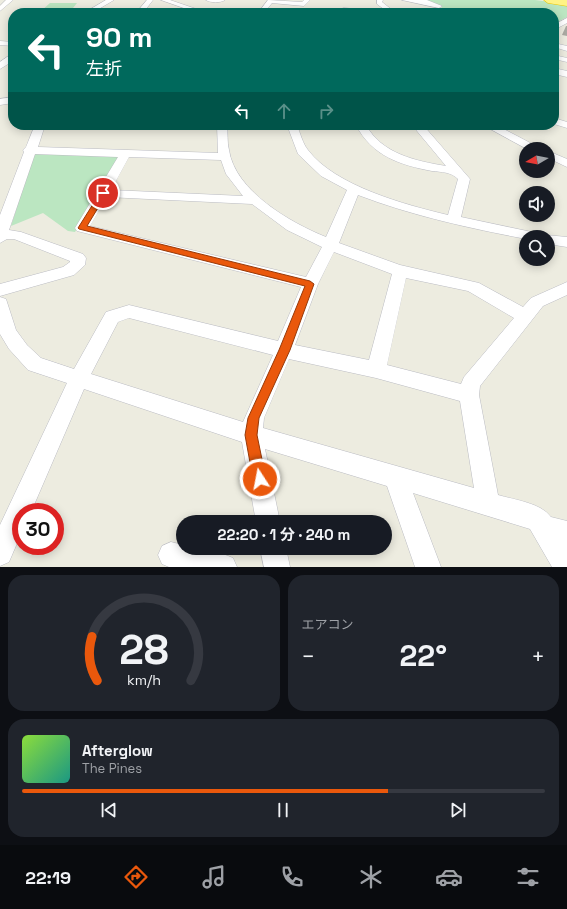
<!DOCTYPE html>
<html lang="ja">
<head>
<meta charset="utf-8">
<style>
  :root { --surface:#171b24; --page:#20242c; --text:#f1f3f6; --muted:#9ea1a6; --line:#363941; --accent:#ea580c }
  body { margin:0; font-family:"Space Grotesk","Noto Sans JP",sans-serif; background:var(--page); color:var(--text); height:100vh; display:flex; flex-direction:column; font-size:15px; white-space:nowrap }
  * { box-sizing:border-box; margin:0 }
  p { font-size:13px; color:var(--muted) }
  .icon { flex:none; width:22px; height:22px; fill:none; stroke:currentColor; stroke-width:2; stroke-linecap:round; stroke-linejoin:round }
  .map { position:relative; height:567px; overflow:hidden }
  .drawer { display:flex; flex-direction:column; gap:8px; padding:8px; background:#0d0f14; flex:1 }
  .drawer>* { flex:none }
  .banner { position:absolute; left:8px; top:8px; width:551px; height:122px; border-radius:16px; box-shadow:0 2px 10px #0003; background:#00695c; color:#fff; overflow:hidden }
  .needle { width:26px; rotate:260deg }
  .buttons { position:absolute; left:519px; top:142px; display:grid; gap:8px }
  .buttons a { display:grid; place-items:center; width:36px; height:36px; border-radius:50%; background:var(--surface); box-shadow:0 2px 10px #0003; font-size:20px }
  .speed { position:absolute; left:12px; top:503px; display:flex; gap:8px; font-size:20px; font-weight:700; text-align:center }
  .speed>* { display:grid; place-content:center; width:52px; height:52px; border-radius:50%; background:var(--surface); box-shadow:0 2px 10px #0003; line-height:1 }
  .speed .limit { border:6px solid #d22; background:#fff; color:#111 }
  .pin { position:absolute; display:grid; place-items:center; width:34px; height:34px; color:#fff; margin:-17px; border:2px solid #fff; border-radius:50%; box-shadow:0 1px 4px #0007 }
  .me { position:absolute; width:44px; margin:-22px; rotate:349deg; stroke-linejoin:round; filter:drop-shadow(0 0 3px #0008) }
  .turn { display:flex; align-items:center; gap:14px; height:84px; padding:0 12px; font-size:18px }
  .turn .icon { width:52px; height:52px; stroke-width:2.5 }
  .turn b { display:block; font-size:28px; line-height:34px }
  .lanes { display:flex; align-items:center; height:38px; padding:0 12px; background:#0003; justify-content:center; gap:20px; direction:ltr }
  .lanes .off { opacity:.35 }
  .big { font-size:30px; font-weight:700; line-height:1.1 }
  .drawer .widget { flex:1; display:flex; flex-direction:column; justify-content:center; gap:6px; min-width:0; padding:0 14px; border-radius:16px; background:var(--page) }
  .drawer .dial { align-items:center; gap:0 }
  .dial svg { height:104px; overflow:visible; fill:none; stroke:var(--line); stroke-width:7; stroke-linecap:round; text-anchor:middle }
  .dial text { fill:var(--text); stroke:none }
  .song { display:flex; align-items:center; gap:12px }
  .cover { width:48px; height:48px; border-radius:6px; background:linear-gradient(135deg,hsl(90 70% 55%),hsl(170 70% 35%)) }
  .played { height:4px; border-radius:2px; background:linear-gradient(90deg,var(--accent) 70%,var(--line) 70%) }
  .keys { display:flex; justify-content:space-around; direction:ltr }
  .heat { display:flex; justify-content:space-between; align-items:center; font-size:22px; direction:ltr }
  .drawer .tiles { flex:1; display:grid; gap:8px; grid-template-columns:1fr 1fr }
  .widget:last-child { grid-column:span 2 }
  .trip { position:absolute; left:176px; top:515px; width:216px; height:40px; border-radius:20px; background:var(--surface); box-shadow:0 2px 10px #0003; font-weight:700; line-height:40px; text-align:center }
  .dock { display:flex; height:64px; justify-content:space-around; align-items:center; background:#090b0e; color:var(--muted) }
  .dock .icon { width:28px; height:28px }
  .dock .current { color:var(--accent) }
  .dock b { font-size:18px; color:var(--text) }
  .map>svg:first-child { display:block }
  .green { fill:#bbe6c1 }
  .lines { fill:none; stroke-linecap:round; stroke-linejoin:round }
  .minor-casing { stroke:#bbbcc3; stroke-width:1 }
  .highway-casing { stroke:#edc700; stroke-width:1 }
  .minor { fill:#fff; fill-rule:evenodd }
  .highway { fill:#fff385; fill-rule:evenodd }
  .wall { fill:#abaaa3 }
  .route { fill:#ea580c; stroke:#983908 }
</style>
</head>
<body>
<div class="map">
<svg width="567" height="567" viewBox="0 0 567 567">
  <rect width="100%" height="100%" fill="#edece0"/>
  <g class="green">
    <polygon points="407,0 535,0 567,4 567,17 554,24 554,13 450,13 439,6"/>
    <polygon points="50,3 77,3 73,8 85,8 86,11 40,12"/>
    <polygon points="38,153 120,156 75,232 68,231 43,213 11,226 33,156"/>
  </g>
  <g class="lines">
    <defs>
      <g id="minor">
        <polygon points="6,0 13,0 0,11 0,6"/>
        <polygon points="106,0 114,0 92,13 84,13"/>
        <polygon points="147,0 153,0 143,13 136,13"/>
        <polygon points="161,0 170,0 208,13 198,13"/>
        <path d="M206,0H225C221,3 210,3 206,0Z"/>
        <polygon points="268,0 302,2 304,0 310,0 304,6 272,3 264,13 258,13"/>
        <polygon points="377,0 383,0 382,2 396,13 389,13 377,4"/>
        <polygon points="402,0 427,0 442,6 439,8"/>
        <polygon points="344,8 377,11 380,13 342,11 342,9"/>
        <polygon points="567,18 567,23 554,30 554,25"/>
        <polygon points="0,41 13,42 13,46 0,45"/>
        <polygon points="554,43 567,46 567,51 554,47"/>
        <polygon points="10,55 13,55 13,61 0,69 0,62"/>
        <polygon points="554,55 567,58 567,62 554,59"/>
        <polygon points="554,68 567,71 567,77 554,74"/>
        <polygon points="13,97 13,103 0,105 0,99"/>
        <polygon points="554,118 567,122 567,128 554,124"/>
        <path d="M35,125H45L38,147L218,153L217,125H227C228,133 227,142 229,150C235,191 291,223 326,237L347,190L321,176L298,154L287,125H297C300,133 303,144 308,150C335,186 406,205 448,215L458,179C451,172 442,172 432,171C400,165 372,156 356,125H366C382,154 416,161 446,166L412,125H423L470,179L461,217L546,235L567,237V247L548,244V237H526V239C469,228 413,216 358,195L339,243L400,265L479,283L523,307L531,298L567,282V295L543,306L480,386L479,395L498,495C515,500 541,503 551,517L567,521V567H552L530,529L413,493L441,567H415L387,486L265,449L280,522H256L242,442L84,389L31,512H21V534L9,562L0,566V525L67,383L28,370L9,349L0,334V297L6,299L16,330L27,345L41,358L74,369L106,312L129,305L278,341L301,287L77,231L75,228L118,157L35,154L9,230L21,232L83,254L86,258L85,265L74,275L0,296V284L63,267L70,262V261L14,239H7L0,243V215L24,152L23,150L26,147ZM129,157L221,160L226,174L243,196L111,190ZM107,197L252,204L287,230L322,247L306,277L90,226ZM334,252L392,274L369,360L295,345L318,284ZM406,278L468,291L514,318L464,377L461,384L387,365ZM129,318L273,355L243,422L91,374L118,322ZM289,359L376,378L460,401L474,488L263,428L264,418Z"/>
        <polygon points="483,125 496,125 542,149 527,149"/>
        <polygon points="548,151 567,159 567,167 548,158"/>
        <path d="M171,542L183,545V548C200,548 217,551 233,558L237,567H169L162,564L158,555L162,546Z"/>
        <polygon points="260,548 286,548 290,567 264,567"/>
      </g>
      <polygon id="highway" points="544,0 567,0 567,6 548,3"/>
    </defs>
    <use href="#minor" class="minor-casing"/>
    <use href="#highway" class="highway-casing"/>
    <use href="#minor" class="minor"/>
    <use href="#highway" class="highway"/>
  </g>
  <polygon class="wall" points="566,26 567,26 567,36 562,35"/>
  <polygon class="route" points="103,191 107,193 87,226 310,281 314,284 290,350 259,418 257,435 266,479 264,483 260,485 255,483 253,479 245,435 248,418 279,350 305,286 79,229 78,228 100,193"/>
</svg>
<div class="buttons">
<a><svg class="needle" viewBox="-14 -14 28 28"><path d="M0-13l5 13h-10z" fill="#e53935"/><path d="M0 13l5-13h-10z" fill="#9ea1a6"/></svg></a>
<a><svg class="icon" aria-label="sound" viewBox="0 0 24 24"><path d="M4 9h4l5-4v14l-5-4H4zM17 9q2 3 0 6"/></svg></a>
<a><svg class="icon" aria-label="search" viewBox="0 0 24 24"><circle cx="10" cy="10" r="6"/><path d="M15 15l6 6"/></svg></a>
</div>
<div class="speed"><div class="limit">30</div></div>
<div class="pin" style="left:103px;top:193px;background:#d93025"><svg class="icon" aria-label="arrive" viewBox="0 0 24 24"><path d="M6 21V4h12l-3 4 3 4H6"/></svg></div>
<svg class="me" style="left:260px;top:479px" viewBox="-20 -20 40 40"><circle r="17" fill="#ea580c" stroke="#fff" stroke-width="3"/><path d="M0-11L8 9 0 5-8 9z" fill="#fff"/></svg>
<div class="trip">22:20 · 1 分 · 240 m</div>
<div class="banner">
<div class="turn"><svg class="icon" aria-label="left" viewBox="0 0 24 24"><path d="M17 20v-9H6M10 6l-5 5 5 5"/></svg><div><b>90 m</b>左折</div></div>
<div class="lanes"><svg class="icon" aria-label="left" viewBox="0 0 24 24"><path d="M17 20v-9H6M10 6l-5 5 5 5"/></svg><svg class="icon off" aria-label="ahead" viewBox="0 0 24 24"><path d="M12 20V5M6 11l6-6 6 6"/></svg><svg class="icon off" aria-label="right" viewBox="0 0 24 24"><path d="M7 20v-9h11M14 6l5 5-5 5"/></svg></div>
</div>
</div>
<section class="drawer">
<div class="tiles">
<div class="widget dial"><svg viewBox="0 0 100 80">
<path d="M14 69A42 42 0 1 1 86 69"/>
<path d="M14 69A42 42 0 0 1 10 35" stroke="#ea580c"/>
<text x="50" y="56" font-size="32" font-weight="700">28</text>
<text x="50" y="72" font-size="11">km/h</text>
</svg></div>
<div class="widget"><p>エアコン</p>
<div class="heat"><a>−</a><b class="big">22°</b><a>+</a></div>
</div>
<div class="widget">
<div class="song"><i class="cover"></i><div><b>Afterglow</b><p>The Pines</p></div></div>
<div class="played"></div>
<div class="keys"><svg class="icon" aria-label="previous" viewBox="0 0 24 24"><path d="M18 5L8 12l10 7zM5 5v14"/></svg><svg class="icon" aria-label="pause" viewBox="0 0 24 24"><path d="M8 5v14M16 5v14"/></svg><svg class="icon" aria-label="next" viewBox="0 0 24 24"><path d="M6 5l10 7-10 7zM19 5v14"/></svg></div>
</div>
</div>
</section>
<nav class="dock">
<b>22:19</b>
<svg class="icon current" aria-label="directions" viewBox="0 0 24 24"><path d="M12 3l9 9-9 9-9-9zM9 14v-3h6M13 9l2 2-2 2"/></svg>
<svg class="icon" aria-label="music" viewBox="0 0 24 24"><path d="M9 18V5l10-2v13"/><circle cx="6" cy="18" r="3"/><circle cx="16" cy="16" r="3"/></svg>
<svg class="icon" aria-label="phone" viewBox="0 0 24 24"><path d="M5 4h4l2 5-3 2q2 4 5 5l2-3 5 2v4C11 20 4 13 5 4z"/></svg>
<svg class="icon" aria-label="climate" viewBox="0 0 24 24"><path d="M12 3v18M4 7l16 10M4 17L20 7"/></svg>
<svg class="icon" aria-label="car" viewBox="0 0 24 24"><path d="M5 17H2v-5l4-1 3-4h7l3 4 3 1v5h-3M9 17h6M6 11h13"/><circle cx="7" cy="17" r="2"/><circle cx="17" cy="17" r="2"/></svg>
<svg class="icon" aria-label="filters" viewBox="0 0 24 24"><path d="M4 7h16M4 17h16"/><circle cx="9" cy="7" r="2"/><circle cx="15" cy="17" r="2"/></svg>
</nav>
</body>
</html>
